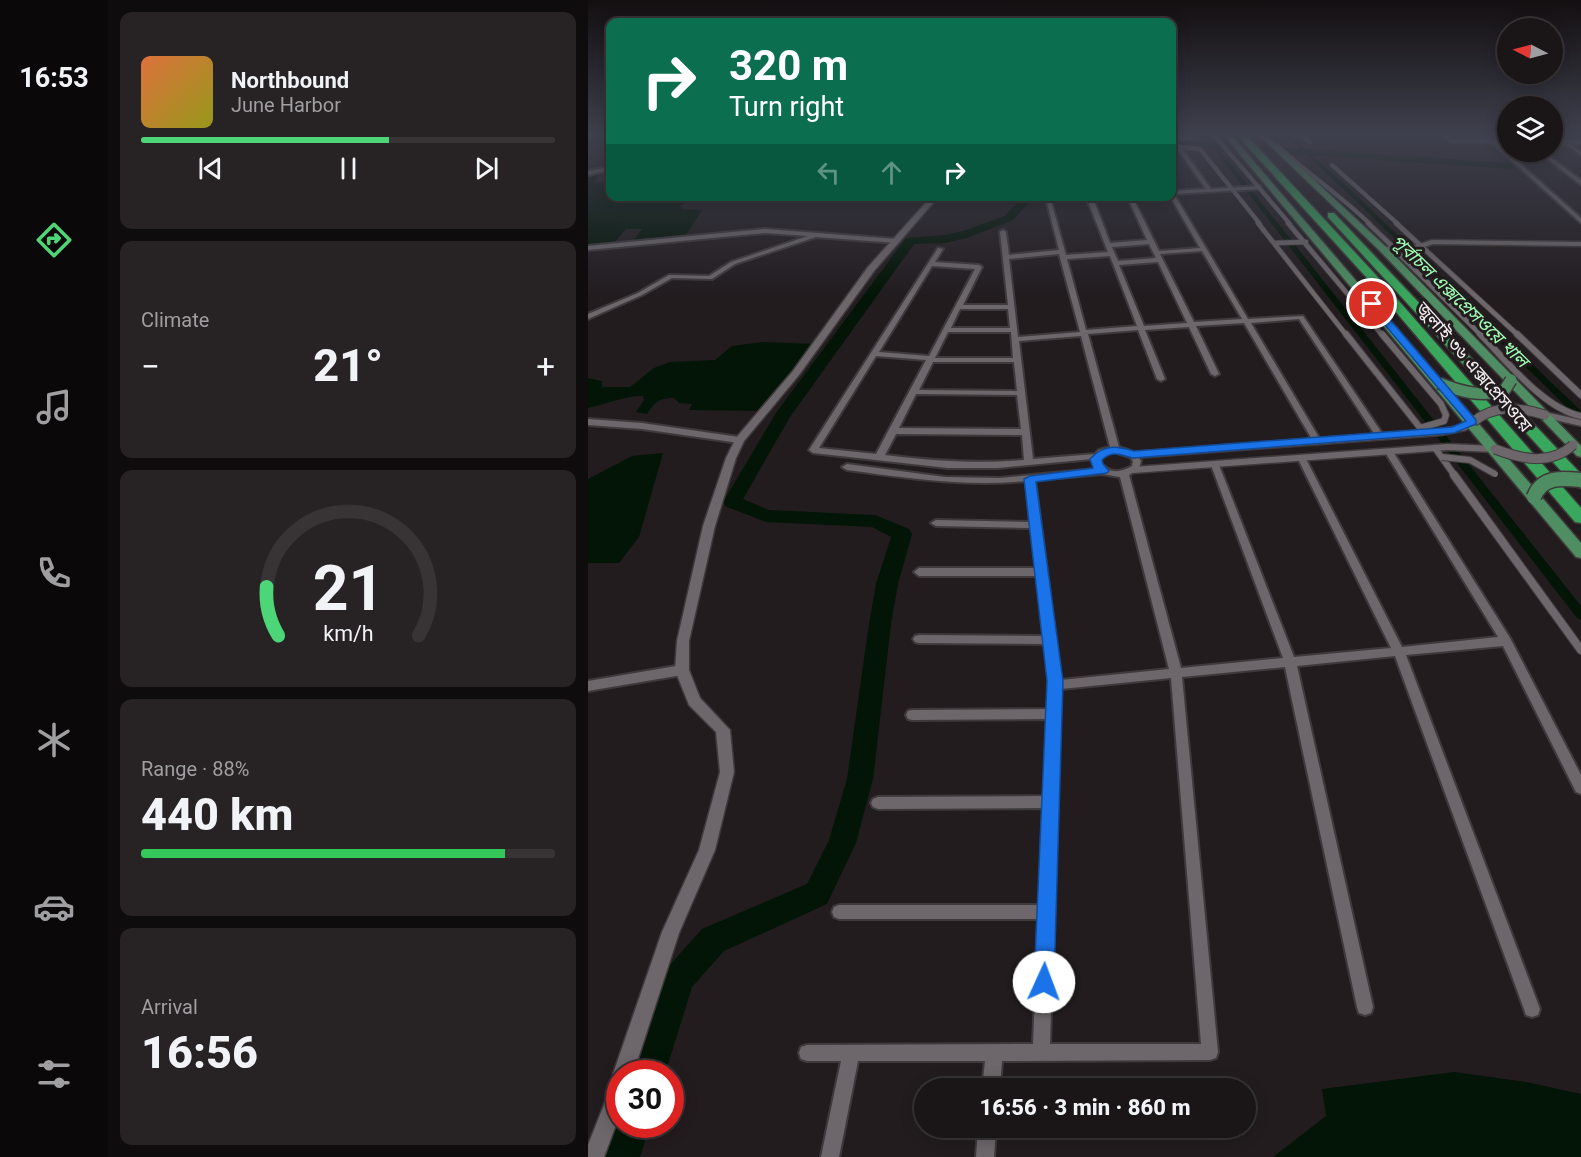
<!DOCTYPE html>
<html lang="en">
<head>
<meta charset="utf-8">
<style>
  :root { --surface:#1a1517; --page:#272224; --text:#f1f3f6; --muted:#9f9fa1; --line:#383436; --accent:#4cd677 }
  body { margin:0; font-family:Roboto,"Noto Sans Bengali",sans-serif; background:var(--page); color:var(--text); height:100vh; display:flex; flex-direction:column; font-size:22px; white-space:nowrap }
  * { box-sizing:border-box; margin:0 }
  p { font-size:20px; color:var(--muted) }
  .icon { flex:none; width:33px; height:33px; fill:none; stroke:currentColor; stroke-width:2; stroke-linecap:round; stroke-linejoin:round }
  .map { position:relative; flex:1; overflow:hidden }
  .panel { display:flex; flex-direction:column; gap:12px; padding:12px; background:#0e0c0d; width:480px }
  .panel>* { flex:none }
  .hud { position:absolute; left:18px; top:18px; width:570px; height:183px; border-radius:12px; box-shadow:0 3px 15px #0003,0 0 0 2px var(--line); background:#0b6e4f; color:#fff; overflow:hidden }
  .needle { width:39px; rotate:276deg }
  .controls { position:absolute; left:909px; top:18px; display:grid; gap:12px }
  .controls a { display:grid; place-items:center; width:66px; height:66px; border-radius:50%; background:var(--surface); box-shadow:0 3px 15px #0003,0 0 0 2px var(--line); font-size:30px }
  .speed { position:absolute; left:18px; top:1060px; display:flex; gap:12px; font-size:30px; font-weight:700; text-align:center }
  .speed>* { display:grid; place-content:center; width:78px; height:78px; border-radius:50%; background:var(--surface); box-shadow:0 3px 15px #0003,0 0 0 2px var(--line); line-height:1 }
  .speed .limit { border:9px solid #d22; background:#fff; color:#111 }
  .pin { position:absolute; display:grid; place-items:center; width:51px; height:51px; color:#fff; margin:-26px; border:3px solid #fff; border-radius:50%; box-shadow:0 2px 6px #0007 }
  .me { position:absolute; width:66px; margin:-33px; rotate:2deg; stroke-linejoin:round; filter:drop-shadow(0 0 4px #0008) }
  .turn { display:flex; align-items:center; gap:21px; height:126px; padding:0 24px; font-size:27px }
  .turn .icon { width:78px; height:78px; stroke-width:2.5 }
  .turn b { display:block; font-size:42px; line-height:51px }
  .lanes { display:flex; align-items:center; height:57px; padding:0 24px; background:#0003; justify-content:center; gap:30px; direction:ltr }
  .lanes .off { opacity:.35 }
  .big { font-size:45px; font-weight:800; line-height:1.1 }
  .panel .tile { flex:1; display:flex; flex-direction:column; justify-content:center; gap:9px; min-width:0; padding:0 21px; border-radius:12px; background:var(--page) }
  .panel .dial { align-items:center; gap:0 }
  .dial svg { height:156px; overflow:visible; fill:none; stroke:var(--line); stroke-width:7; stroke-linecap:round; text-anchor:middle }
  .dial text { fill:var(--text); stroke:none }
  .song { display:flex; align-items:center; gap:18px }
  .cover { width:72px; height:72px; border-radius:9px; background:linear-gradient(135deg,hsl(20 70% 55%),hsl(60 70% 35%)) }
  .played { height:6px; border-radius:3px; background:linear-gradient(90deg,var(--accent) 60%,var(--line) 60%) }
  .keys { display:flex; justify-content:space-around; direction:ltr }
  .heat { display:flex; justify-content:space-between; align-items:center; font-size:33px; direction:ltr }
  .charge { height:9px; border-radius:4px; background:linear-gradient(90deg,#34c759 88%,var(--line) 0) }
  .trip { position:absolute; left:326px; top:1078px; width:342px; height:60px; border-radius:30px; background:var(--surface); box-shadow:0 3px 15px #0003,0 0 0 2px var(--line); font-weight:800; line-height:60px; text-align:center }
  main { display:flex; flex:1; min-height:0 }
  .tab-bar { display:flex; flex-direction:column; width:108px; justify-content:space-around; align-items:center; background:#0a0809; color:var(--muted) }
  .tab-bar .icon { width:42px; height:42px }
  .tab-bar .selected { color:var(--accent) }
  .tab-bar b { font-size:27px; color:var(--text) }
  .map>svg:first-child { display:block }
  .water { fill:#021506 }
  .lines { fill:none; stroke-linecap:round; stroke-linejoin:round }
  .canal { fill:#021506; fill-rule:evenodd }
  .river { fill:#021506; fill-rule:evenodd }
  .pedestrian-far3-casing { stroke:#3e3a3c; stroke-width:5 }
  .pedestrian-far2-casing { stroke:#3e3a3c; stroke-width:6 }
  .pedestrian-far1-casing { stroke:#3e3a3c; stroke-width:8 }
  .pedestrian-casing { stroke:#3e3a3c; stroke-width:10 }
  .minor-casing { stroke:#3e3a3c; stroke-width:4 }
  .tertiary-casing { stroke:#3e3a3c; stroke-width:3 }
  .primary-casing { stroke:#3e3a3c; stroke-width:3 }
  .motorway-casing { stroke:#3e3a3c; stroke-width:3 }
  .pedestrian-far3 { stroke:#6d666a; stroke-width:4 }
  .pedestrian-far2 { stroke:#6d666a; stroke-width:4.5 }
  .pedestrian-far1 { stroke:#6d666a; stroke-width:6 }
  .pedestrian { stroke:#6d666a; stroke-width:8 }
  .minor { fill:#6d666a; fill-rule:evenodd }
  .tertiary { fill:#6d666a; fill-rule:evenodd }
  .primary { fill:#4e8e62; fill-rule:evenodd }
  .motorway { fill:#39a85c; fill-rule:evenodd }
  .pedestrian-bridge-far1-casing { stroke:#3e3a3c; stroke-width:6; stroke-linecap:butt }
  .pedestrian-bridge-casing { stroke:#3e3a3c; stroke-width:8; stroke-linecap:butt }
  .tertiary-bridge-casing { stroke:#3e3a3c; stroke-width:11; stroke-linecap:butt }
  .primary-bridge-far1-casing { stroke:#3e3a3c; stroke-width:14; stroke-linecap:butt }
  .primary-bridge-casing { stroke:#3e3a3c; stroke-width:17; stroke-linecap:butt }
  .pedestrian-bridge-far1 { stroke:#6d666a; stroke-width:4.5 }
  .pedestrian-bridge { stroke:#6d666a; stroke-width:6 }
  .tertiary-bridge { stroke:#6d666a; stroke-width:9 }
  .primary-bridge-far1 { stroke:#4e8e62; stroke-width:11 }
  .primary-bridge { stroke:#4e8e62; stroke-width:14 }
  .route { fill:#1a73e8; stroke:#114b97; stroke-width:1.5 }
  .labels { text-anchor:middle; stroke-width:6; stroke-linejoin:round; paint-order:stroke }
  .far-water-label { font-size:18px; font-style:italic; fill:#9ffdb3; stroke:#221c1f }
  .far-street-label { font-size:18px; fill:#f3eff1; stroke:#221c1f }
</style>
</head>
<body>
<main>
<nav class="tab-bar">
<b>16:53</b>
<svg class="icon selected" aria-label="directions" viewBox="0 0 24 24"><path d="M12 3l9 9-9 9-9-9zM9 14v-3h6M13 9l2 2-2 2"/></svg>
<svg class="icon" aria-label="music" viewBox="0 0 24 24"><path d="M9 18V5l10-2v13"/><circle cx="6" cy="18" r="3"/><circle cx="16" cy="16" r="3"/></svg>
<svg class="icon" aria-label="phone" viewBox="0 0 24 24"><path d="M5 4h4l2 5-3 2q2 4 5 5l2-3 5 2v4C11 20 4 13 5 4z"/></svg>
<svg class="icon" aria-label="climate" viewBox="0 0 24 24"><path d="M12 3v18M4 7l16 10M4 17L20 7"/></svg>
<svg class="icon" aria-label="car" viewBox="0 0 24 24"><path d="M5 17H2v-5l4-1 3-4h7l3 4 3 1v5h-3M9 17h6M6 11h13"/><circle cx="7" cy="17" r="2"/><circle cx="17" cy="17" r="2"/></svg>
<svg class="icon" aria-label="filters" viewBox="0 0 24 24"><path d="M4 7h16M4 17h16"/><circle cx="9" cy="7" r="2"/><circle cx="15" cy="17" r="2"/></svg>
</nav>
<section class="panel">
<div class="tile">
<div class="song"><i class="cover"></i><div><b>Northbound</b><p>June Harbor</p></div></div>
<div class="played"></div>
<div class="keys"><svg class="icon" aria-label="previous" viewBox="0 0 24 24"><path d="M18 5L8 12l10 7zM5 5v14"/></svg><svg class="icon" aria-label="pause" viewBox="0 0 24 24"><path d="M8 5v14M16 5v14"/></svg><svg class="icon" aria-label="next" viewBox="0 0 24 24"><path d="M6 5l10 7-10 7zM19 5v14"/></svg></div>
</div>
<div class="tile"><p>Climate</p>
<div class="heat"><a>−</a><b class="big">21°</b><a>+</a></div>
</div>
<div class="tile dial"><svg viewBox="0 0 100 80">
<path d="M14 69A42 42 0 1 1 86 69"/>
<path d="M14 69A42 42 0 0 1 8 44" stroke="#4cd677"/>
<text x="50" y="56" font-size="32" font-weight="700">21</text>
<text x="50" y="72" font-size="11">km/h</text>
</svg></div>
<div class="tile"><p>Range · 88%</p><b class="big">440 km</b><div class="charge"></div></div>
<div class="tile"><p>Arrival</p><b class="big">16:56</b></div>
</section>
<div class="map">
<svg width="993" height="1157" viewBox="0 0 993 1157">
  <rect width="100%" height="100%" fill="#221c1f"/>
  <g class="water">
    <polygon points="11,175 6,183 18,182 22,175 22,196 120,197 92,205 94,209 114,210 97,237 45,241 54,229 38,229 25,244 0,245 0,176"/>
    <path d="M175,342L226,344L174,411L101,410L104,404L91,403L86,398C71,398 67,402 59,414L48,412L56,400L55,396C36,396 18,404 0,408V378L14,381V387H42L66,368L82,362L127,360L144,346Z"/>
    <polygon points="75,453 51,537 31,563 0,563 0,479 44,456"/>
    <polygon points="866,1072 938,1082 993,1094 993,1157 685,1157 738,1116 734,1089"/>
  </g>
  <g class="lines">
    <g class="canal">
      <polygon points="615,135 620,135 993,606 993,620 989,618"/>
      <polygon points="697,135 702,135 766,193 993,411 993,419 990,418 762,195"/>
    </g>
    <g class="river">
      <polygon points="584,140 922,163 927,166 922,169 584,146"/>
      <polygon points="436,196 447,196 425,220 379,238 357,243 326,244 202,417 155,499 181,510 287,515 321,529 324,534 310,584 303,624 285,779 268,843 239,904 136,951 104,987 77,1074 43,1074 80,967 114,929 219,884 241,840 259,779 281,624 288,584 303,537 284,527 178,522 137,506 135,502 188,413 318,238 357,235 375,231 417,216"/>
      <polygon points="31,1112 32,1125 62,1125 52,1157 16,1157"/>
    </g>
    <defs>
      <g id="pedestrian-far3">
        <polyline points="626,135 702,224"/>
        <polyline points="714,135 722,142"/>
        <polyline points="584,139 603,138 602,135"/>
        <polyline points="584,146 612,149 672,224"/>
        <path d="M690,146C720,174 753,196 782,224"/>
        <polyline points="744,165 810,224"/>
      </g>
      <g id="pedestrian-far2">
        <polyline points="670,223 759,336"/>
        <polyline points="700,223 795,336"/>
        <polyline points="780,223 804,246"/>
        <polyline points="808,223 931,336"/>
        <polyline points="687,243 718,242"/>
        <polyline points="808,251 894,336"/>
      </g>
      <g id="pedestrian-far1">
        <polyline points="758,334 833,429"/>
        <polyline points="794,334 853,404 858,415 856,421 832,428"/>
        <path d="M892,334C919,361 956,409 993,416"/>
        <polyline points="929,334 993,395"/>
        <polyline points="847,448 867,476"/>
      </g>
      <polyline id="pedestrian" points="866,475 993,650"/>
      <g id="minor">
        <polygon points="895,135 900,135 993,218 993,223"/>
        <polygon points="965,135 970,135 993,152 993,155"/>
        <path d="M584,149H594L623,189L673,186L671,189L586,194L660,319L715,316L796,436L792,439L789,438L711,319L663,323L733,441L729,444L725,441L656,323L608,326L631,374L627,376L623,374L601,327L557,330L577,379L573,381L569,379L550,330L500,334L531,447L548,453L553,461L551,469L541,475L593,668L695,658L623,465L627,462L631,465L706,657L803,648L710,459L714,456L718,459L814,647L910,637L797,452L798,450H804L922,638L993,775V794L988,792L915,646L818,655L952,1009L950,1015L944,1017L938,1015L936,1009L807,656L709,666L785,1007L783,1013L777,1015L771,1013L769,1007L697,667L594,677L630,1052L628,1058L622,1060L414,1061L412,1089H394L397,1061H270L251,1157H233L253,1061H219L213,1059L211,1053L213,1047L219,1045L445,1044L450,919H251L246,917L244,912L246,907L251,905H451L455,808L290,809L285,807L283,803L285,799L290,797L456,796L459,719L324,720L320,719L318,715L320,711L324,710L460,709L461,681L457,644L331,643L327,642L325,639L327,636L331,635L456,636L449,576H331L326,572L331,568H448L443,528L348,526L343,523L348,520L442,522L438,481C377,487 319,478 259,470L254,467L259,464L357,477L412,478L508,469L504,462V459L410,468H360L225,453L221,450L350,248L355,249L347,262L391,265L394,267L375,305H420L412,232L415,230L418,232L421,255L471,250L458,199L517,196L505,198L522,243L559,240L539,196H544L571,251L612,248L582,196L584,191L618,189L591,151H584ZM499,199L520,252L478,255L463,201ZM561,244L568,258L530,261L524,247ZM614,251L654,319L606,322L572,254ZM471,254L492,332L430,337L421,259ZM522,256L549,326L498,330L479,259ZM570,262L599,323L556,326L531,265ZM344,266L387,269L341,356L291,352ZM372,309H420L422,328H363ZM360,332H423L425,358H347ZM493,336L522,447L511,450L507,454L445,459L431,341ZM288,356L338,360L288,454L231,448ZM345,362H426L429,391L331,390ZM328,394L429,395L433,429L311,428ZM308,434L434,435L436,460C388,464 345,461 297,455ZM526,452L542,457L545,461L544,466C532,473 521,474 512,462C514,455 519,453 526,452ZM514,474L532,477L581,669L473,680L447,480ZM583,678L613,1044H462L473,689Z"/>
        <polygon points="951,152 955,152 993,180 993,185"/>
        <polygon points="22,167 22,170 0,175 0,171"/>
        <polygon points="177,229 309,239 312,241 309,243 228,237 147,264 124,279 84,278 54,295 0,319 0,314 50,293 81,275 121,276 143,262 220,236 177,233 0,250 0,246"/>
        <polygon points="0,419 54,423 151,437 155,440 151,443 54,429 0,425"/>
        <polygon points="94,665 98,667 100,670 98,673 94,675 0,691 0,681"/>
        <polygon points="390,1128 408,1128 406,1157 388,1157"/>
      </g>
      <g id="tertiary">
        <polygon points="855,135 860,135 864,139 920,139 920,143 863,143"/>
        <polygon points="964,139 993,140 993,144 964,143"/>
        <polygon points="344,196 351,196 286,271 211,375 156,441 148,458 127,526 101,641 101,670 112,698 142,730 146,772 127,850 91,933 45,1074 32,1074 32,1114 16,1157 0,1157 0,1145 27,1077 25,1074 74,932 111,850 132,772 128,732 101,705 87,670 89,641 115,526 138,458 148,438 205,371 280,267"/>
        <polygon points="844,240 993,242 993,246 845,244 830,249 795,251 792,249 795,247 829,245"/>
        <polygon points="957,412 993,420 993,426 954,417 954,413"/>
        <polygon points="885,419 890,422 878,430 853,435 545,458 540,455 545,452 853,429 872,426"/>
        <polygon points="860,444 907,446 912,449 907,452 860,450 545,473 540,470 545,467"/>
      </g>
      <g id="primary">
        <polygon points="636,135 643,135 993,543 993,558 988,557"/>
        <polygon points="671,135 678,135 798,247 993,446 993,457 989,456 792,251"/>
      </g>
      <g id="motorway">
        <polygon points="649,135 658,135 787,274 993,508 993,523 987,522 779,278"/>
        <polygon points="740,213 746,213 993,474 993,488 987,486 740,217"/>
      </g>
    </defs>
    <use href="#pedestrian-far3" class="pedestrian-far3-casing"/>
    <use href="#pedestrian-far2" class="pedestrian-far2-casing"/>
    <use href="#pedestrian-far1" class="pedestrian-far1-casing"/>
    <use href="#pedestrian" class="pedestrian-casing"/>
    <use href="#minor" class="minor-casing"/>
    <use href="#tertiary" class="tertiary-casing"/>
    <use href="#primary" class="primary-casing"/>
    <use href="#motorway" class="motorway-casing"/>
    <use href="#pedestrian-far3" class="pedestrian-far3"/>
    <use href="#pedestrian-far2" class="pedestrian-far2"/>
    <use href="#pedestrian-far1" class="pedestrian-far1"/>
    <use href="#pedestrian" class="pedestrian"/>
    <use href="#minor" class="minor"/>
    <use href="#tertiary" class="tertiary"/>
    <use href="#primary" class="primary"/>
    <use href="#motorway" class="motorway"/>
    <defs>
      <polyline id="pedestrian-bridge-far1" points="804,246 808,251"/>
      <polyline id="pedestrian-bridge" points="854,457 882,460 907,474"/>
      <g id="tertiary-bridge">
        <path d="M885,422C907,404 931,407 957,415"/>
        <path d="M907,449C933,459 962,466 985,445"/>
      </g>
      <path id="primary-bridge-far1" d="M851,383C873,392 893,397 916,391L923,380"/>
      <path id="primary-bridge" d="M946,497C954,476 974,478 993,480"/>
    </defs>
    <use href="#pedestrian-bridge-far1" class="pedestrian-bridge-far1-casing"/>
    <use href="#pedestrian-bridge" class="pedestrian-bridge-casing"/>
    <use href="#tertiary-bridge" class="tertiary-bridge-casing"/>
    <use href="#primary-bridge-far1" class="primary-bridge-far1-casing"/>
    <use href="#primary-bridge" class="primary-bridge-casing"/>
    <use href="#pedestrian-bridge-far1" class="pedestrian-bridge-far1"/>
    <use href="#pedestrian-bridge" class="pedestrian-bridge"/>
    <use href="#tertiary-bridge" class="tertiary-bridge"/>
    <use href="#primary-bridge-far1" class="primary-bridge-far1"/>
    <use href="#primary-bridge" class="primary-bridge"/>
  </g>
  <linearGradient id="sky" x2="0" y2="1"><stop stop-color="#130f11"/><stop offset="0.45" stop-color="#3e404d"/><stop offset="1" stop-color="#3e404d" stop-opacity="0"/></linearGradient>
  <rect width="993" height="297" fill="url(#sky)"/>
  <path class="route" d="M784,301L787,302L888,420V424L866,433L545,458C532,455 525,450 514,460L515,464L521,471L519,473L448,482L475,681L466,982L463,989L456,992L449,989L446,982L459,681L436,479L442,476L505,468L502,459C516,444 528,446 546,451L864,427L878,421L781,306L780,304Z"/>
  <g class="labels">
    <g class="far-water-label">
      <text transform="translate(872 301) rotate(44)" y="6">পূর্বাচল এক্সপ্রেসওয়ে খাল</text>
    </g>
    <g class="far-street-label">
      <text transform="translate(886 367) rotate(49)" y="6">জুলাই ৩৬ এক্সপ্রেসওয়ে</text>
    </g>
  </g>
</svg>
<div class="controls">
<a><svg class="needle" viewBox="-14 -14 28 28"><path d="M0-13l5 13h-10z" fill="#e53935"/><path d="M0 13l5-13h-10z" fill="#9f9fa1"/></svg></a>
<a><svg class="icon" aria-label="layers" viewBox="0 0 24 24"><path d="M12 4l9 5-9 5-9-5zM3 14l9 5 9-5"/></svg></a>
</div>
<div class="speed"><div class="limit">30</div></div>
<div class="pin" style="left:784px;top:304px;background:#d93025"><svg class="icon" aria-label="arrive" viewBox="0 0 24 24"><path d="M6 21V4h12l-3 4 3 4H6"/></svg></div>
<svg class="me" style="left:456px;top:982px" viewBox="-20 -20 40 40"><circle r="19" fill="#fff"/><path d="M0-13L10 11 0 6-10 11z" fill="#1a73e8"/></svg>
<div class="trip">16:56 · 3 min · 860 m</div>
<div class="hud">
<div class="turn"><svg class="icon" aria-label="right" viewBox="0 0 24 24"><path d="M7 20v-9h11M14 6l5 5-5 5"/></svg><div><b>320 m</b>Turn right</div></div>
<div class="lanes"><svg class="icon off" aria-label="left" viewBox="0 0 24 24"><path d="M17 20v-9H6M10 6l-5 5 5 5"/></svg><svg class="icon off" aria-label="ahead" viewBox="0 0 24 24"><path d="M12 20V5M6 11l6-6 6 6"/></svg><svg class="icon" aria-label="right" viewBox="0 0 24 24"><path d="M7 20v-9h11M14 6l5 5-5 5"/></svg></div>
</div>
</div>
</main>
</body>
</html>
